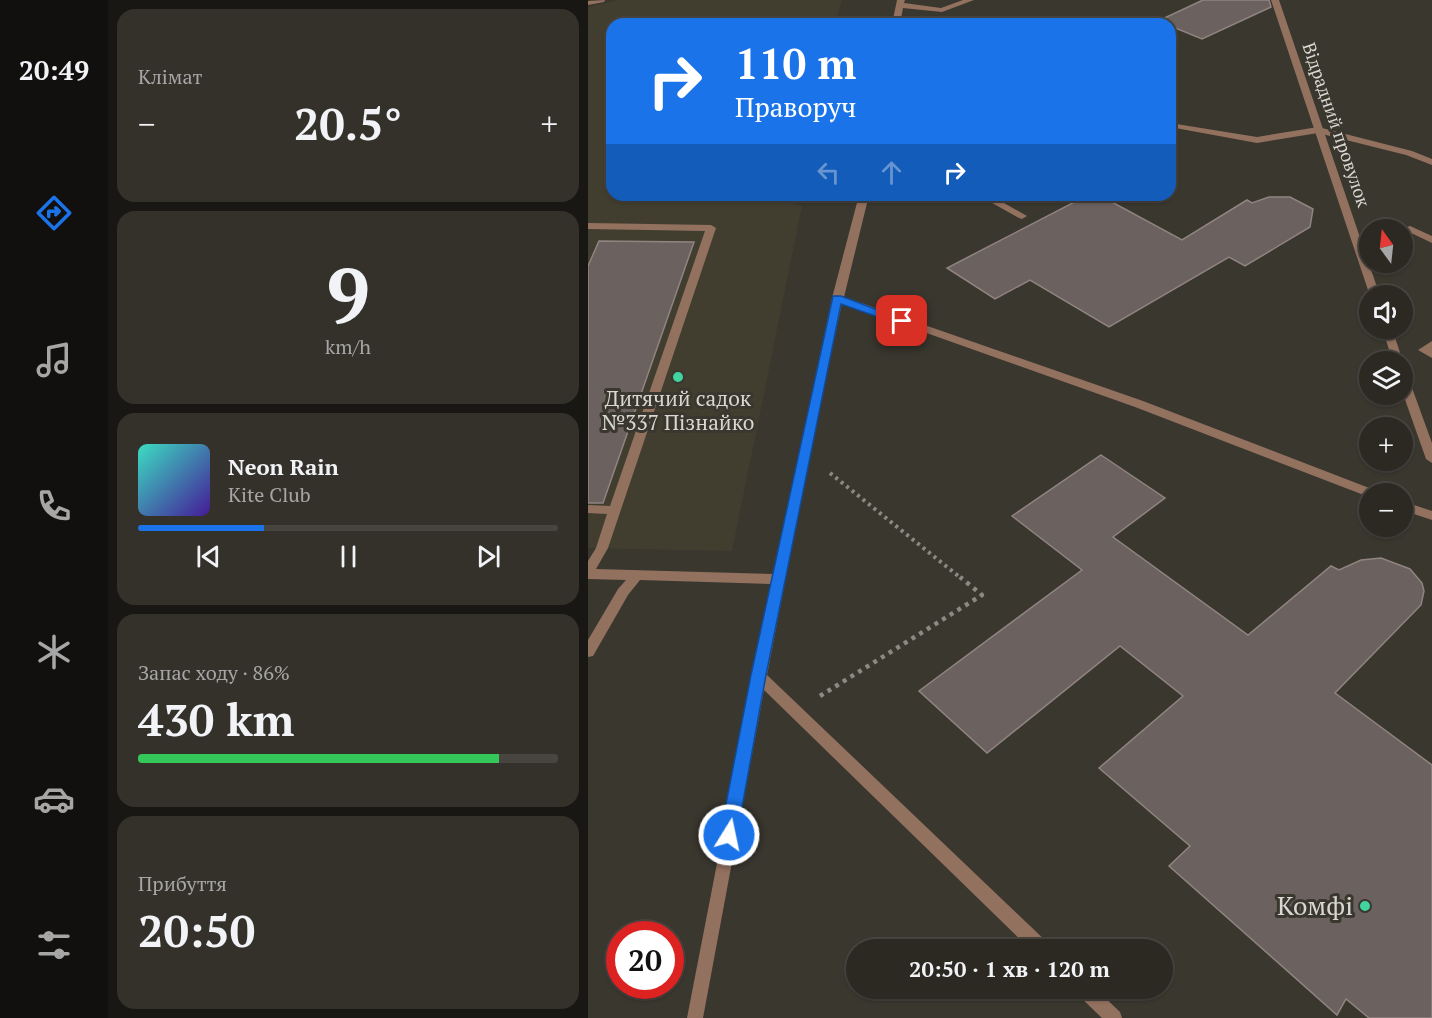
<!DOCTYPE html>
<html lang="uk">
<head>
<meta charset="utf-8">
<style>
  :root { --surface:#2c2923; --page:#34312b; --text:#f1f3f6; --muted:#a6a6a6; --line:#484541; --accent:#1a73e8 }
  body { margin:0; font-family:"PT Serif",serif; background:var(--page); color:var(--text); height:100vh; display:flex; flex-direction:column; font-size:22px; white-space:nowrap }
  * { box-sizing:border-box; margin:0 }
  p { font-size:20px; color:var(--muted) }
  .icon { flex:none; width:33px; height:33px; fill:none; stroke:currentColor; stroke-width:2; stroke-linecap:round; stroke-linejoin:round }
  .map { position:relative; flex:1; overflow:hidden }
  .side { display:flex; flex-direction:column; gap:9px; padding:9px; background:#181713; width:480px }
  .side>* { flex:none }
  .guide { position:absolute; left:18px; top:18px; width:570px; height:183px; border-radius:18px; box-shadow:0 2px 4px #0004,0 0 0 2px var(--line); background:#1a73e8; color:#fff; overflow:hidden }
  .needle { width:39px; rotate:345deg }
  .controls { position:absolute; left:771px; top:219px; display:grid; gap:12px }
  .controls a { display:grid; place-items:center; width:54px; height:54px; border-radius:50%; background:var(--surface); box-shadow:0 2px 4px #0004,0 0 0 2px var(--line); font-size:30px }
  .speed { position:absolute; left:18px; top:921px; display:flex; gap:12px; font-size:30px; font-weight:700; text-align:center }
  .speed>* { display:grid; place-content:center; width:78px; height:78px; border-radius:50%; background:var(--surface); box-shadow:0 2px 4px #0004,0 0 0 2px var(--line); line-height:1 }
  .speed .limit { border:9px solid #d22; background:#fff; color:#111 }
  .pin { position:absolute; display:grid; place-items:center; width:51px; height:51px; color:#fff; margin:-26px; border-radius:12px; box-shadow:0 3px 9px #0006 }
  .me { position:absolute; width:66px; margin:-33px; rotate:10deg; stroke-linejoin:round; filter:drop-shadow(0 0 4px #0008) }
  .turn { display:flex; align-items:center; gap:21px; height:126px; padding:0 30px; font-size:27px }
  .turn .icon { width:78px; height:78px; stroke-width:2.5 }
  .turn b { display:block; font-size:42px; line-height:51px }
  .lanes { display:flex; align-items:center; height:57px; padding:0 30px; background:#0003; justify-content:center; gap:30px; direction:ltr }
  .lanes .off { opacity:.35 }
  .big { font-size:45px; font-weight:700; line-height:1.1 }
  .side .card { flex:1; display:flex; flex-direction:column; justify-content:center; gap:9px; min-width:0; padding:0 21px; border-radius:18px; background:var(--page) }
  .side .dial { align-items:center; gap:0 }
  .dial b { font-size:78px; line-height:1 }
  .song { display:flex; align-items:center; gap:18px }
  .cover { width:72px; height:72px; border-radius:9px; background:linear-gradient(135deg,hsl(170 70% 55%),hsl(260 70% 35%)) }
  .played { height:6px; border-radius:3px; background:linear-gradient(90deg,var(--accent) 30%,var(--line) 30%) }
  .keys { display:flex; justify-content:space-around; direction:ltr }
  .heat { display:flex; justify-content:space-between; align-items:center; font-size:33px; direction:ltr }
  .charge { height:9px; border-radius:4px; background:linear-gradient(90deg,#34c759 86%,var(--line) 0) }
  .trip { position:absolute; left:258px; top:939px; width:327px; height:60px; border-radius:30px; background:var(--surface); box-shadow:0 2px 4px #0004,0 0 0 2px var(--line); font-weight:700; line-height:60px; text-align:center }
  main { display:flex; flex:1; min-height:0 }
  .dock { display:flex; flex-direction:column; width:108px; justify-content:space-around; align-items:center; background:#12100e; color:var(--muted) }
  .dock .icon { width:42px; height:42px }
  .dock .current { color:var(--accent) }
  .dock b { font-size:27px; color:var(--text) }
  .map>svg:first-child { display:block }
  .built { fill:#423e2f }
  .building { fill:#6b615e; stroke:#908481; stroke-width:1.5 }
  .lines { fill:none; stroke-linecap:round; stroke-linejoin:round }
  .path-far1 { stroke:#8b8982; stroke-width:4; stroke-dasharray:3 4; stroke-linecap:butt }
  .path { stroke:#8b8982; stroke-width:4.5; stroke-dasharray:4 5; stroke-linecap:butt }
  .lane { fill:#93715f; fill-rule:evenodd }
  .street { fill:#93715f; fill-rule:evenodd }
  .route { fill:#1a73e8; stroke:#114b97; stroke-width:1.5 }
  .poi-dot { fill:#41d4a1; stroke:#3a372f; stroke-width:2 }
  .labels { text-anchor:middle; stroke-width:6; stroke-linejoin:round; paint-order:stroke }
  .far-street-label { font-size:18px; fill:#d8d7d1; stroke:#3a372f }
  .poi-label { font-size:21px; fill:#d8d7d1; stroke:#3a372f }
  .near-poi-label { font-size:26px; fill:#d8d7d1; stroke:#3a372f; text-anchor:end }
</style>
</head>
<body>
<main>
<nav class="dock">
<b>20:49</b>
<svg class="icon current" aria-label="directions" viewBox="0 0 24 24"><path d="M12 3l9 9-9 9-9-9zM9 14v-3h6M13 9l2 2-2 2"/></svg>
<svg class="icon" aria-label="music" viewBox="0 0 24 24"><path d="M9 18V5l10-2v13"/><circle cx="6" cy="18" r="3"/><circle cx="16" cy="16" r="3"/></svg>
<svg class="icon" aria-label="phone" viewBox="0 0 24 24"><path d="M5 4h4l2 5-3 2q2 4 5 5l2-3 5 2v4C11 20 4 13 5 4z"/></svg>
<svg class="icon" aria-label="climate" viewBox="0 0 24 24"><path d="M12 3v18M4 7l16 10M4 17L20 7"/></svg>
<svg class="icon" aria-label="car" viewBox="0 0 24 24"><path d="M5 17H2v-5l4-1 3-4h7l3 4 3 1v5h-3M9 17h6M6 11h13"/><circle cx="7" cy="17" r="2"/><circle cx="17" cy="17" r="2"/></svg>
<svg class="icon" aria-label="filters" viewBox="0 0 24 24"><path d="M4 7h16M4 17h16"/><circle cx="9" cy="7" r="2"/><circle cx="15" cy="17" r="2"/></svg>
</nav>
<section class="side">
<div class="card"><p>Клімат</p>
<div class="heat"><a>−</a><b class="big">20.5°</b><a>+</a></div>
</div>
<div class="card dial"><b>9</b><p>km/h</p></div>
<div class="card">
<div class="song"><i class="cover"></i><div><b>Neon Rain</b><p>Kite Club</p></div></div>
<div class="played"></div>
<div class="keys"><svg class="icon" aria-label="previous" viewBox="0 0 24 24"><path d="M18 5L8 12l10 7zM5 5v14"/></svg><svg class="icon" aria-label="pause" viewBox="0 0 24 24"><path d="M8 5v14M16 5v14"/></svg><svg class="icon" aria-label="next" viewBox="0 0 24 24"><path d="M6 5l10 7-10 7zM19 5v14"/></svg></div>
</div>
<div class="card"><p>Запас ходу · 86%</p><b class="big">430 km</b><div class="charge"></div></div>
<div class="card"><p>Прибуття</p><b class="big">20:50</b></div>
</section>
<div class="map">
<svg width="844" height="1018" viewBox="0 0 844 1018">
  <rect width="100%" height="100%" fill="#3a372f"/>
  <polygon class="built" points="31,0 254,0 247,24 24,24 24,195 209,195 207,205 214,206 144,551 0,548 0,7"/>
  <g class="building">
    <polygon points="615,0 681,0 683,7 614,39 570,21"/>
    <polygon points="500,195 511,195 594,240 659,200 664,203 681,197 702,197 725,209 722,227 657,266 641,257 521,327 442,280 407,299 359,268"/>
    <polygon points="11,241 106,242 15,503 0,503 0,266"/>
    <polygon points="513,455 577,498 525,537 660,635 743,566 751,570 773,560 793,558 822,569 834,583 836,591 833,605 747,693 844,765 844,1018 781,1018 758,999 749,1015 581,866 602,846 511,768 595,696 532,646 399,753 331,691 494,570 424,516"/>
  </g>
  <g class="lines">
    <polyline class="path-far1" points="242,473 374,579"/>
    <polyline class="path" points="232,696 394,595 372,577"/>
    <g class="lane">
      <polygon points="17,0 16,2 0,5 0,1"/>
      <polygon points="309,0 317,0 316,3 353,8 375,0 386,0 354,12 315,8 312,24 304,24"/>
      <polygon points="582,123 669,137 730,127 824,151 844,159 844,165 818,155 730,133 669,143 582,127"/>
      <polygon points="271,195 281,195 256,297 555,401 789,491 791,494 782,494 781,497 547,407 254,303 226,432 179,675 461,944 463,950 443,950 176,690 115,1018 99,1018 165,678 163,675 166,671 184,584 52,580 40,595 5,656 0,657 0,640 30,589 38,580 0,579 0,561 8,548 19,514 0,513 0,505 22,506 117,231 0,229 0,223 123,225 128,228 20,548 8,569 186,574 244,298"/>
      <polygon points="390,195 402,195 439,216 434,219 431,218"/>
      <polygon points="822,226 844,236 844,243 819,231 819,227"/>
      <polygon points="844,341 844,358 830,350"/>
      <polygon points="814,501 844,511 844,520 814,510"/>
      <polygon points="487,988 507,988 532,1012 534,1018 514,1018 489,994"/>
    </g>
    <g class="street">
      <polygon points="683,0 691,0 792,296 782,296"/>
      <polygon points="794,328 804,328 815,362 814,363 814,362 805,362"/>
      <polygon points="814,371 819,374 844,443 844,463 838,459 814,391"/>
    </g>
  </g>
  <polygon class="route" points="245,296 253,296 319,321 310,324 253,304 178,675 149,835 147,841 141,843 135,841 132,835 163,675"/>
  <g class="poi-dot">
    <circle cx="90" cy="377" r="6"/>
    <circle cx="777" cy="906" r="6"/>
  </g>
  <g class="labels">
    <g class="far-street-label">
      <text transform="translate(748 125) rotate(71)" y="6">Відрадний провулок</text>
    </g>
    <g class="poi-label">
      <text x="90" y="406">Дитячий садок<tspan x="90" dy="24">№337 Пізнайко</tspan></text>
    </g>
    <g class="near-poi-label">
      <text x="765" y="915">Комфі</text>
    </g>
  </g>
</svg>
<div class="controls">
<a><svg class="needle" viewBox="-14 -14 28 28"><path d="M0-13l5 13h-10z" fill="#e53935"/><path d="M0 13l5-13h-10z" fill="#a6a6a6"/></svg></a>
<a><svg class="icon" aria-label="sound" viewBox="0 0 24 24"><path d="M4 9h4l5-4v14l-5-4H4zM17 9q2 3 0 6"/></svg></a>
<a><svg class="icon" aria-label="layers" viewBox="0 0 24 24"><path d="M12 4l9 5-9 5-9-5zM3 14l9 5 9-5"/></svg></a>
<a>+</a>
<a>−</a>
</div>
<div class="speed"><div class="limit">20</div></div>
<div class="pin" style="left:314px;top:321px;background:#d93025"><svg class="icon" aria-label="arrive" viewBox="0 0 24 24"><path d="M6 21V4h12l-3 4 3 4H6"/></svg></div>
<svg class="me" style="left:141px;top:835px" viewBox="-20 -20 40 40"><circle r="17" fill="#1a73e8" stroke="#fff" stroke-width="3"/><path d="M0-11L8 9 0 5-8 9z" fill="#fff"/></svg>
<div class="trip">20:50 · 1 хв · 120 m</div>
<div class="guide">
<div class="turn"><svg class="icon" aria-label="right" viewBox="0 0 24 24"><path d="M7 20v-9h11M14 6l5 5-5 5"/></svg><div><b>110 m</b>Праворуч</div></div>
<div class="lanes"><svg class="icon off" aria-label="left" viewBox="0 0 24 24"><path d="M17 20v-9H6M10 6l-5 5 5 5"/></svg><svg class="icon off" aria-label="ahead" viewBox="0 0 24 24"><path d="M12 20V5M6 11l6-6 6 6"/></svg><svg class="icon" aria-label="right" viewBox="0 0 24 24"><path d="M7 20v-9h11M14 6l5 5-5 5"/></svg></div>
</div>
</div>
</main>
</body>
</html>
